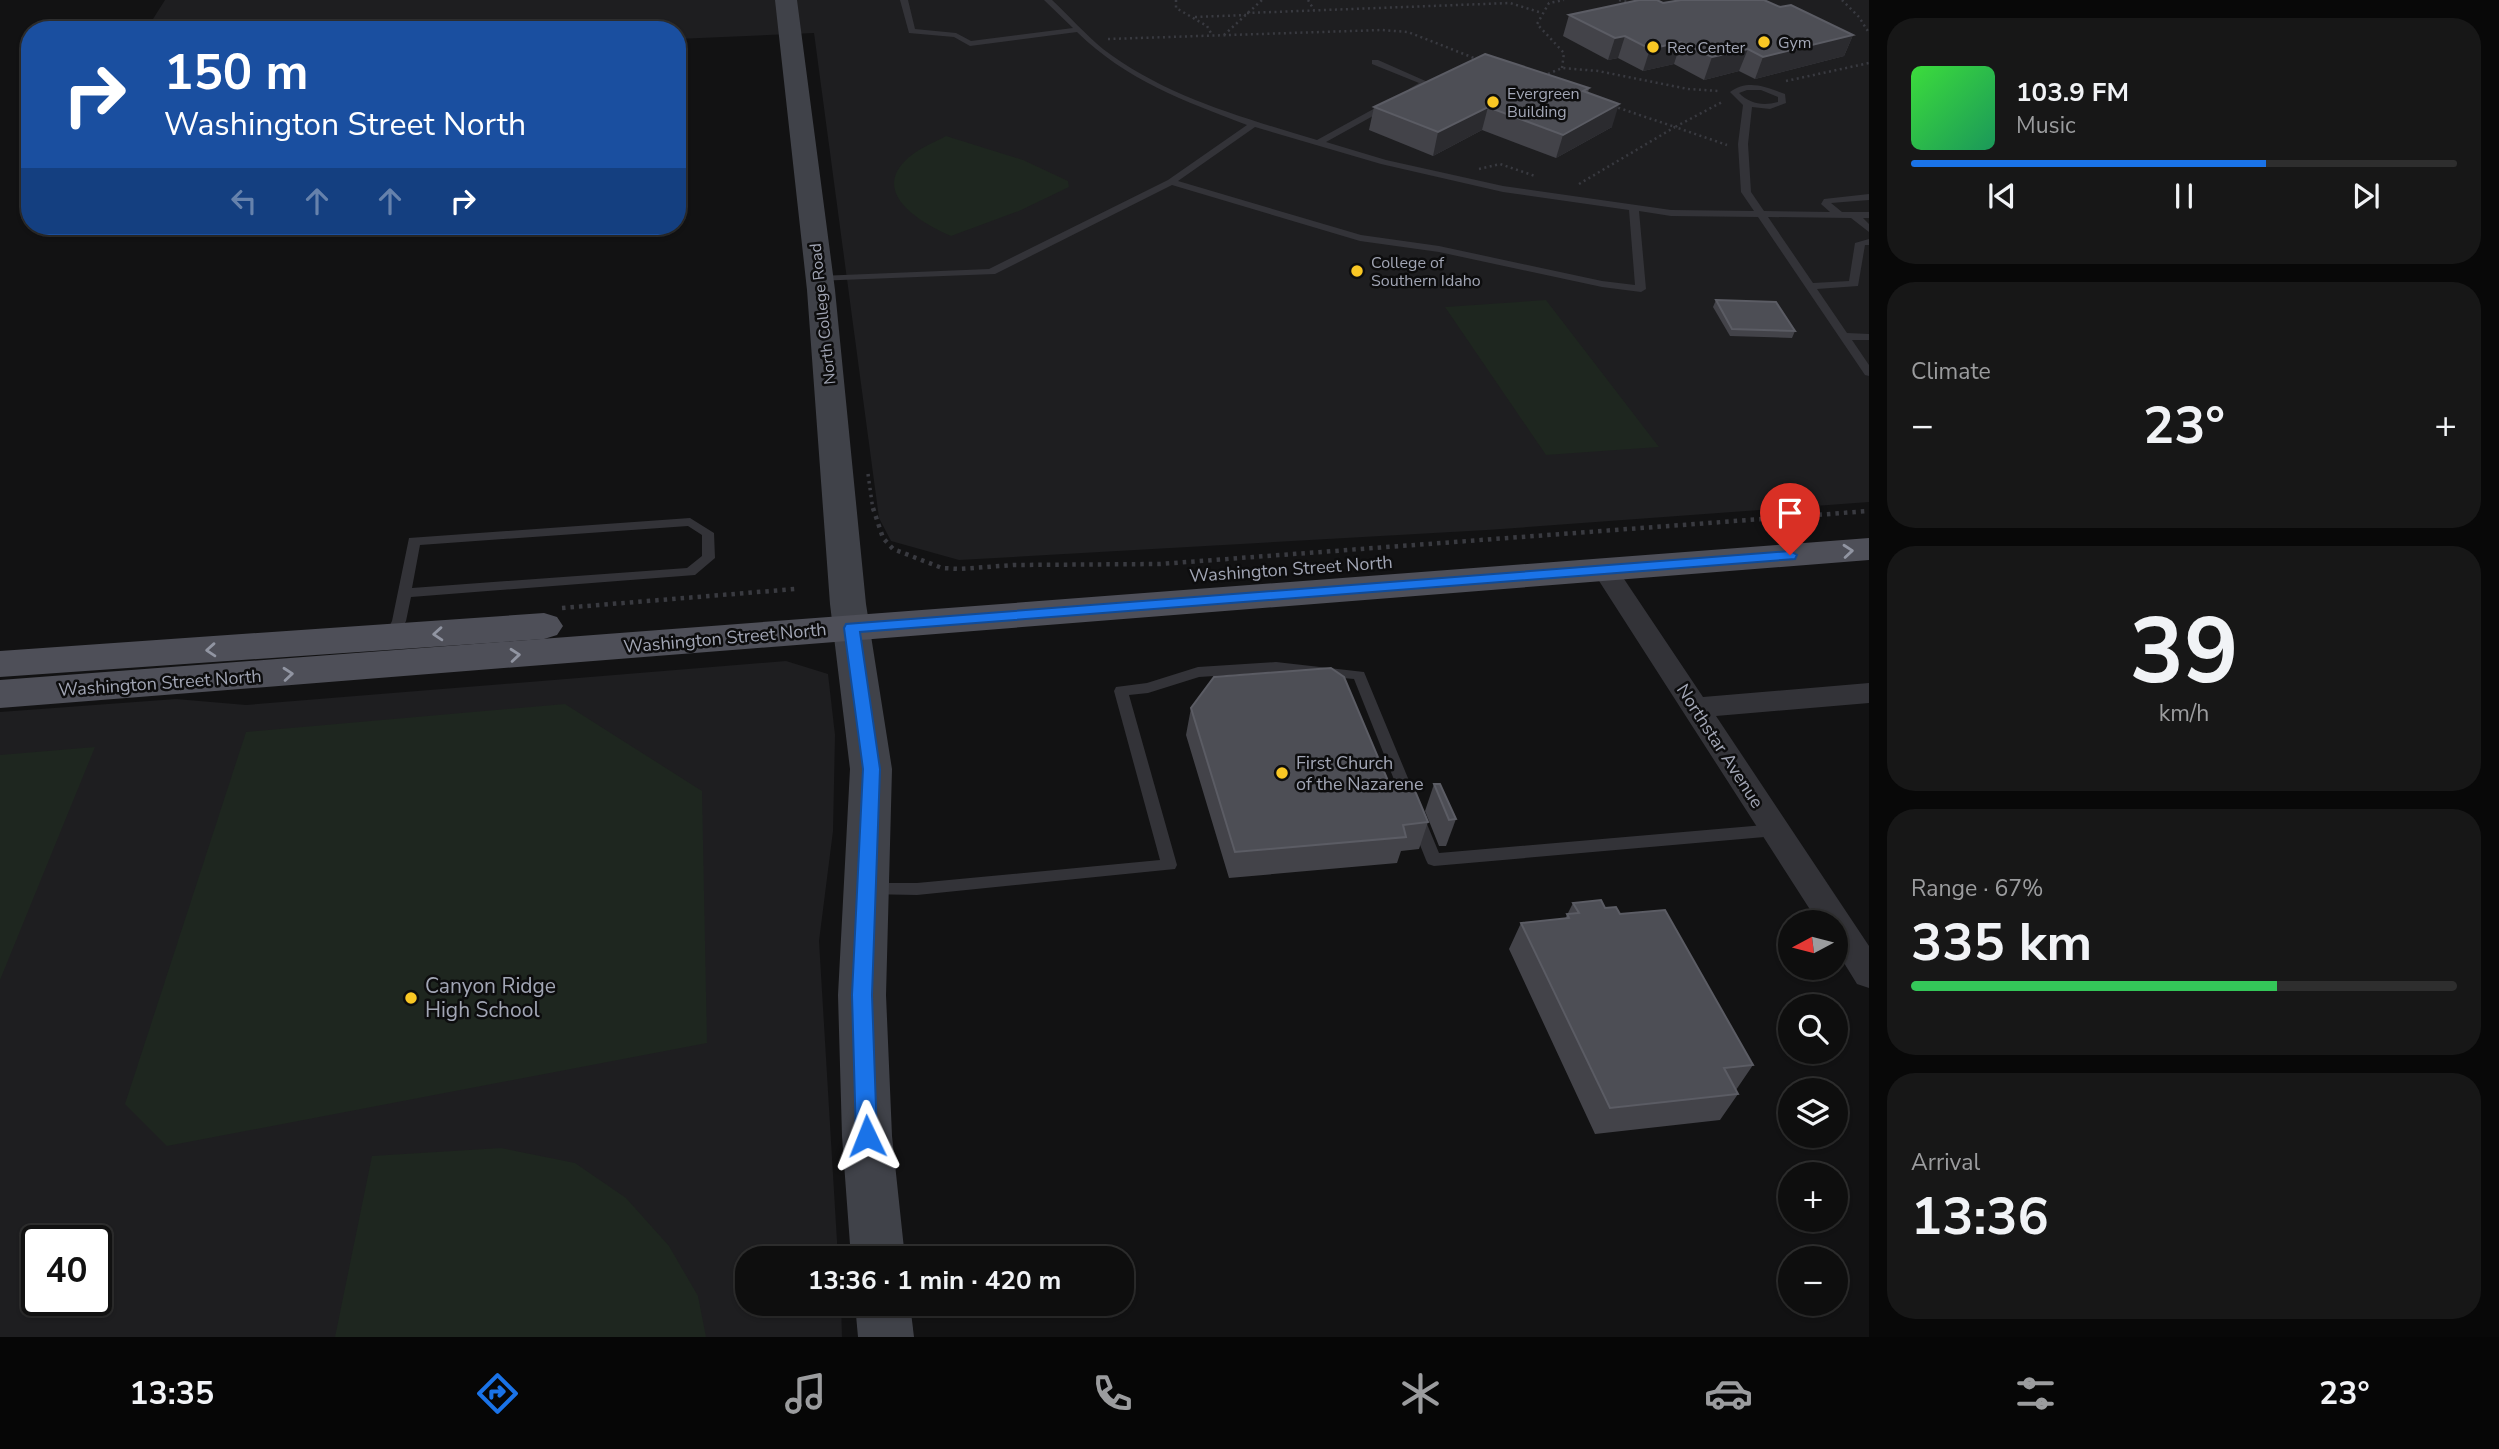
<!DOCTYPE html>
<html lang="en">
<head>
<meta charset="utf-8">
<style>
  :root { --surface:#0e0e0e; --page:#171717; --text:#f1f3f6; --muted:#9b9c9e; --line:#2e2e2e; --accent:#1a73e8 }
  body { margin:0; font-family:"Nunito Sans",sans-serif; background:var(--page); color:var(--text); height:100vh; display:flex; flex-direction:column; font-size:26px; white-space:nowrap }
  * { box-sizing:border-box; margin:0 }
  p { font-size:23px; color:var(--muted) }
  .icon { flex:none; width:38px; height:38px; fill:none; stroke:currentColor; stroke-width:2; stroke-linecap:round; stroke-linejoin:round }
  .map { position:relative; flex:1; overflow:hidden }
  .details { display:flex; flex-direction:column; gap:18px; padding:18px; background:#080808; width:630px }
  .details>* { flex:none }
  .top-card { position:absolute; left:21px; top:21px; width:665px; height:214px; border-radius:28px; box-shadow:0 2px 5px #0004,0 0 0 2px var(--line); background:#1a4fa0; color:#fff; overflow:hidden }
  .needle { width:46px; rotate:263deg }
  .buttons { position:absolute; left:1778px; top:910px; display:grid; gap:14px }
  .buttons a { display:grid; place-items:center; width:70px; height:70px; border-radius:50%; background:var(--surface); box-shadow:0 2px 5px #0004,0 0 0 2px var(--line); font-size:35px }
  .speed { position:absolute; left:21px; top:1225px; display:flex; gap:14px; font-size:35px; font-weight:700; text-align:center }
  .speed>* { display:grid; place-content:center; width:91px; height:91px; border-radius:50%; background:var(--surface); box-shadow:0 2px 5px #0004,0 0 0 2px var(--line); line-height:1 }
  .speed .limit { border:4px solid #111; border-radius:10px; background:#fff; color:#111 }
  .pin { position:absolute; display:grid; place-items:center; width:60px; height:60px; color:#fff; margin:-72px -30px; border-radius:50% 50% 50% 0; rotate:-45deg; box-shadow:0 0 7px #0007 }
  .pin .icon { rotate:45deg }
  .me { position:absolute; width:77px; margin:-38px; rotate:358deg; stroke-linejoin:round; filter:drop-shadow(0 0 5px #0008) }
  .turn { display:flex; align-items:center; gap:24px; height:147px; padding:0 28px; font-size:32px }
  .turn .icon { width:91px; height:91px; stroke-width:2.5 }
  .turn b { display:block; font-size:49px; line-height:60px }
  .lanes { display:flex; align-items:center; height:66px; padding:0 28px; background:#0003; justify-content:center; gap:35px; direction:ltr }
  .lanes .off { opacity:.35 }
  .big { font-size:52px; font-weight:700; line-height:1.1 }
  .details .card { flex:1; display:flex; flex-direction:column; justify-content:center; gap:10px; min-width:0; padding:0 24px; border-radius:28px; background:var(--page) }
  .details .dial { align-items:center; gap:0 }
  .dial b { font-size:91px; line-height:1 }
  .song { display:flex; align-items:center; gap:21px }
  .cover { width:84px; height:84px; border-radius:10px; background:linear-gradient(135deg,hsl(120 70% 55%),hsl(150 70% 35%)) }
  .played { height:7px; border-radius:4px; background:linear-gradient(90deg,var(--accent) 65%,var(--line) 65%) }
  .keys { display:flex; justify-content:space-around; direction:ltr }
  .heat { display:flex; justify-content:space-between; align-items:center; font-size:38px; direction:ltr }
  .charge { height:10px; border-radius:5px; background:linear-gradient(90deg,#34c759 67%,var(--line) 0) }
  .trip { position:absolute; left:735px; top:1246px; width:399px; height:70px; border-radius:28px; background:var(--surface); box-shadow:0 2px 5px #0004,0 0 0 2px var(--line); font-weight:700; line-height:70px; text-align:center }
  .tabs { display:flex; height:112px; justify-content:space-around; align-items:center; background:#060606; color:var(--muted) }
  .tabs .icon { width:49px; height:49px }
  .tabs .current { color:var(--accent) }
  .tabs b { font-size:32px; color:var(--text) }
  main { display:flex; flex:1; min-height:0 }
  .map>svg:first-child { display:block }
  .built { fill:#1e1e20; fill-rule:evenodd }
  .green { fill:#1e261f }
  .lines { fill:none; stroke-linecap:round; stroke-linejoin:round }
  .path-far2 { stroke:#393a40; stroke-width:2.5; stroke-dasharray:2 3.5; stroke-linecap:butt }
  .path-far1 { stroke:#393a40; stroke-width:3.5; stroke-dasharray:2.5 4.5; stroke-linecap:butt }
  .path { stroke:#393a40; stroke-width:4.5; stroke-dasharray:3.5 5; stroke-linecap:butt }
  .lane { fill:#333338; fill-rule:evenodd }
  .street { fill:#333338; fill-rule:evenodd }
  .secondary { fill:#404249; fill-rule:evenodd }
  .primary { fill:#4e4f58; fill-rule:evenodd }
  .wall { fill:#434349 }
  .shaded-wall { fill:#2b2b2f }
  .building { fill:#4d4e55; stroke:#5b5c64; stroke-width:2 }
  .oneway { stroke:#9195a2 }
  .route { fill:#1a73e8; stroke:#114b97; stroke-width:2 }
  .poi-dot { fill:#f9c724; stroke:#0d0d0e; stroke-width:2.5 }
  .labels { text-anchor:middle; stroke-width:5; stroke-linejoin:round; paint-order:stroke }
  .far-poi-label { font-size:16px; fill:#a2a6b5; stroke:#0d0d0e; text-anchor:start }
  .far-street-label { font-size:16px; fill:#a2a6b5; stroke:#0d0d0e }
  .street-label { font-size:18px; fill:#a2a6b5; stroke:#0d0d0e }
  .poi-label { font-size:18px; fill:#a2a6b5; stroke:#0d0d0e; text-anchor:start }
  .near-poi-label { font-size:21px; fill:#a2a6b5; stroke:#0d0d0e; text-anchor:start }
</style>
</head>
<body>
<main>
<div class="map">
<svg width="1869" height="1337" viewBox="0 0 1869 1337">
  <rect width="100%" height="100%" fill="#121213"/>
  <g class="built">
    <polygon points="165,0 1869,0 1869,502 1487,530 959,560 891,541 879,518 814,33 677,39 677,30 146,30"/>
    <path d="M786,661L828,674L835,735L833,831L819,941L838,1258H747V1304H841L842,1337H0V712L176,699L246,705ZM37,1241H96V1300H37Z"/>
  </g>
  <g class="green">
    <path d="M946,136L1023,160L1068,181L1069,187L1019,211L951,236C925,225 872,196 904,162C915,150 931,144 946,136Z"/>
    <polygon points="1546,300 1659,447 1546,455 1445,307"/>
    <polygon points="565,704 702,791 707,1043 167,1146 125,1104 246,732"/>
    <polygon points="95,747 0,980 0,755"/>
    <polygon points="501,1148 575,1163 626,1198 669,1246 698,1296 706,1337 335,1337 372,1156"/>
  </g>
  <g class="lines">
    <g class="path-far2">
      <polyline points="1176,0 1176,8 1207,26 1212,35"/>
      <polyline points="1308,0 1314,10"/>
      <polyline points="1619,0 1632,3"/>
      <polyline points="1842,0 1859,17 1869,33"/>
      <polyline points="1247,13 1510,3 1542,13"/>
      <polyline points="1195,17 1246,15"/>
      <polyline points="1224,35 1262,0"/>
      <polyline points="1108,39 1382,30 1408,32 1479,60"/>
      <polyline points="1562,68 1564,53 1537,24 1549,3 1564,0"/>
      <polyline points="1543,76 1562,68 1598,71 1688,89 1719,91"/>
      <polyline points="1786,81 1869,63"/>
      <polyline points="1613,106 1675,127 1724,101"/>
      <polyline points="1479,169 1500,164 1535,176"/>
      <polyline points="1579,184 1675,127 1727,145"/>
    </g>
    <polyline class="path-far1" points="868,474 873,510"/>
    <g class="path">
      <polyline points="873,508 883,538 893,549 942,568 960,569 1014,565 1160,564 1869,511"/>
      <polyline points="562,608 795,589"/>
    </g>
    <g class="lane">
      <path d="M900,0H908L915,29L956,33L971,41L1073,28L1044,0H1052C1069,16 1085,34 1103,49C1164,96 1244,118 1317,140L1388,101L1391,102V106L1326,142L1386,160L1503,186L1671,210L1754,211L1741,192L1738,144L1743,105L1730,92C1748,79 1766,87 1785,94L1786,103L1770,109L1752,107L1748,144L1751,192L1764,211L1830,212L1821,204L1824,199L1869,194V200L1831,203L1842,212H1869V218H1863L1869,224V232L1851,218L1768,217L1813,283L1849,281L1855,243L1869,239V245H1865L1858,286L1817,289L1847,333L1869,334V340H1852L1869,365V376L1865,375L1758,217L1671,216L1639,211L1646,289L1641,292L1602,287L1439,252L1360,241L1172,185L995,274L815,281L814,279L819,276L989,269L1168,180L1247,125C1184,101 1126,80 1077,32L970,46L954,37L909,33ZM1747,90H1761L1778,97V102C1763,106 1750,104 1739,93ZM1255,127L1381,164L1503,192L1629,210L1635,285L1602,281L1439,246L1361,235L1178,181Z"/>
      <polygon points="1372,60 1378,60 1430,83 1415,93 1409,93 1409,89 1419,83 1372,64"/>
      <path d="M690,518L714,533L715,558L695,575L411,597L406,621L396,640H386L384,637L392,621L409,538ZM688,526L702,535V556L687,568L412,588L420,545Z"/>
      <polygon points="1276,662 1364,672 1439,853 1776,824 1781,826 1784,830 1781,834 1776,836 1434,866 1428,864 1426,860 1354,679 1276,672 1199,677 1148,693 1129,695 1177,865 1175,869 917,895 865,894 863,889 865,884 871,883 917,883 1160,860 1114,691 1116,687 1147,683 1198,667"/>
    </g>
    <polygon class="street" points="1605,562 1614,564 1703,697 1869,683 1869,703 1716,716 1869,946 1869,988 1857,984 1836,950 1836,922 1818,922 1592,570 1596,564"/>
    <g class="secondary">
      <polygon points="775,0 797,0 835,290 866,604 892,769 886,995 892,1136 905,1258 851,1258 842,1136 838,995 850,769 830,604 807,290"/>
      <polygon points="855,1304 910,1304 914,1337 858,1337"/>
    </g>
    <g class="primary">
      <polygon points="1869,538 1869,560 0,708 0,680"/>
      <polygon points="544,613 557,617 563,626 557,635 544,639 0,677 0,651"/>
    </g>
  </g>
  <g class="wall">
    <polygon points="1663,3 1853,35 1844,56 1755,79 1739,71 1704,80 1674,64 1643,71 1618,58 1608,60 1563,36 1569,15"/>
    <polygon points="1589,88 1588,93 1612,127 1556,158 1482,130 1433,156 1369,130 1374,107"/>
    <polygon points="1716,300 1795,331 1792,338 1730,336 1713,307"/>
    <polygon points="1191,708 1391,788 1428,822 1419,849 1401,851 1397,863 1229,878 1186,735"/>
    <polygon points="1434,784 1456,819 1446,846 1439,846 1425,811"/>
    <polygon points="1573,903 1605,908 1620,914 1753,1065 1736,1090 1738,1094 1720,1120 1595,1134 1509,949 1521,923 1565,919"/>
  </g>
  <g class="shaded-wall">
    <polygon points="1853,35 1844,56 1755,79 1763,57"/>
    <polygon points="1625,36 1618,58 1608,60 1615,38"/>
    <polygon points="1681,42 1674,64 1643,71 1650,49"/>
    <polygon points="1748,49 1739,71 1704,80 1712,57"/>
    <polygon points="1619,104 1612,127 1556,158 1563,135"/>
    <polygon points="1488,107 1482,130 1433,156 1438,132"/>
  </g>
  <g class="building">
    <polygon points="1639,0 1657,0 1663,3 1681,0 1764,0 1780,7 1791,5 1853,35 1763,57 1748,49 1712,57 1681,42 1650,49 1625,36 1615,38 1569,15"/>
    <polygon points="1485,54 1589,88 1583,91 1619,104 1563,135 1488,107 1438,132 1374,107"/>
    <polygon points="1716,300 1776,302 1795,331 1732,329"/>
    <polygon points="1331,668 1344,677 1391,788 1413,786 1428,822 1403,825 1406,837 1235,852 1191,708 1214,677"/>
    <polygon points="1434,784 1440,784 1456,819 1449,820"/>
    <polygon points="1601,900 1605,908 1616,907 1620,914 1665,910 1753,1065 1724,1068 1738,1094 1610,1108 1521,923 1569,918 1567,914 1579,913 1573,903"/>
  </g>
  <defs><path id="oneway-chevron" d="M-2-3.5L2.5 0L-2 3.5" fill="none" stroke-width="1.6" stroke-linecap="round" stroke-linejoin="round" transform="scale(1.75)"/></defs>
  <g class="oneway">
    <use href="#oneway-chevron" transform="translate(1848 551) rotate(-5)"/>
    <use href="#oneway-chevron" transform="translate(438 634) rotate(176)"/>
    <use href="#oneway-chevron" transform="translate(211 650) rotate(176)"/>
    <use href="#oneway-chevron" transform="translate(515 655) rotate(-5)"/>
    <use href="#oneway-chevron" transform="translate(288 674) rotate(-5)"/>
  </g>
  <polygon class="route" points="1790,551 1797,555 1795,559 860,632 880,769 872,995 877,1136 874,1143 867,1146 859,1143 856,1136 852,995 863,769 844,628 846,624"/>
  <g class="poi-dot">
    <circle cx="1764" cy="42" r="7"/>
    <circle cx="1653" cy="47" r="7"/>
    <circle cx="1493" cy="102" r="7"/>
    <circle cx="1357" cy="271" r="7"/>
    <circle cx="1282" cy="773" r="7"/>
    <circle cx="411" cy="998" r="7"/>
  </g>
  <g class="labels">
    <g class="far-poi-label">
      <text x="1778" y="48">Gym</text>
      <text x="1667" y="53">Rec Center</text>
      <text x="1507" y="99">Evergreen<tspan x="1507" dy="18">Building</tspan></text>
      <text x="1371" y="268">College of<tspan x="1371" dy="18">Southern Idaho</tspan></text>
    </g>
    <g class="far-street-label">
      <text transform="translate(822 314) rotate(-96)" y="6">North College Road</text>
    </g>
    <g class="street-label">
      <text transform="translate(1291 569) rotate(-4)" y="6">Washington Street North</text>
      <text transform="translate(725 638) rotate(-5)" y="6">Washington Street North</text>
      <text transform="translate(160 683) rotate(-4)" y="6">Washington Street North</text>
      <text transform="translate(1720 746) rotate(57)" y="6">Northstar Avenue</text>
    </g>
    <g class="poi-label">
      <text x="1296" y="769">First Church<tspan x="1296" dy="21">of the Nazarene</tspan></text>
    </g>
    <g class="near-poi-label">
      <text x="425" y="993">Canyon Ridge<tspan x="425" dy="24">High School</tspan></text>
    </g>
  </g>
</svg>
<div class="buttons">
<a><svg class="needle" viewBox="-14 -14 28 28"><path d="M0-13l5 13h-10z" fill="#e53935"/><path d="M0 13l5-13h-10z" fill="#9b9c9e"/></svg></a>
<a><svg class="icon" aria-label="search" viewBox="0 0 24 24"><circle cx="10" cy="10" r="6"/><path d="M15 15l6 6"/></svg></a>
<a><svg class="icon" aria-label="layers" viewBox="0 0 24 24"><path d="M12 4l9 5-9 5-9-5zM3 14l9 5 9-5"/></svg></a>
<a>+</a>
<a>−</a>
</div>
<div class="speed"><div class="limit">40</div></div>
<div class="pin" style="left:1790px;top:555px;background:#d93025"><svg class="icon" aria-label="arrive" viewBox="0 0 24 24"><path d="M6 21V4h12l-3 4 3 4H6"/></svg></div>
<svg class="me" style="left:867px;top:1136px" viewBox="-20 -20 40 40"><path d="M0-17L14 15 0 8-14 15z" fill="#1a73e8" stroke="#fff" stroke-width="4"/></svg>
<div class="trip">13:36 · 1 min · 420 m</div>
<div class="top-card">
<div class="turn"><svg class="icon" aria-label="right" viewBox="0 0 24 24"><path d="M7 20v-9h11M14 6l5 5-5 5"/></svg><div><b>150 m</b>Washington Street North</div></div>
<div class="lanes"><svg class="icon off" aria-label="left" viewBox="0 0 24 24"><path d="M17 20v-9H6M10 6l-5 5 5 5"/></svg><svg class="icon off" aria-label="ahead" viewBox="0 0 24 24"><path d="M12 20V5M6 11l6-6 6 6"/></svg><svg class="icon off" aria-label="ahead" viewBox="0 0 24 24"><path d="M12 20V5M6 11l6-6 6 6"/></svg><svg class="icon" aria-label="right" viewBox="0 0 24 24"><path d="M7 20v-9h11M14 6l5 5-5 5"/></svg></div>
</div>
</div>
<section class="details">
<div class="card">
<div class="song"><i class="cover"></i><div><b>103.9 FM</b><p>Music</p></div></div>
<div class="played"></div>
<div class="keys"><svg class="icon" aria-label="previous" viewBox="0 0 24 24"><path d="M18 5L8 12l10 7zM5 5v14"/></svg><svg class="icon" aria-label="pause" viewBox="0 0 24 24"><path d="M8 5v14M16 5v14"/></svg><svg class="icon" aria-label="next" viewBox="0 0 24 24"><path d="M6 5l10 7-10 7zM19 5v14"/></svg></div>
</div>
<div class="card"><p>Climate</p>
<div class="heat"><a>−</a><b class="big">23°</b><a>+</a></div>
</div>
<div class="card dial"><b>39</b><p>km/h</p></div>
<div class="card"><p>Range · 67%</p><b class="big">335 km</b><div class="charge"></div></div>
<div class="card"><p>Arrival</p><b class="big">13:36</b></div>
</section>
</main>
<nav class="tabs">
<b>13:35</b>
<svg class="icon current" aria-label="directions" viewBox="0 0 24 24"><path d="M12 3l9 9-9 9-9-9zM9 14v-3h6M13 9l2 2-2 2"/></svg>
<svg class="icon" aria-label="music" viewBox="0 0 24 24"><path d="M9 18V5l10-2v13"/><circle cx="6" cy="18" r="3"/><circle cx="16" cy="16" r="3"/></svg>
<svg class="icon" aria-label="phone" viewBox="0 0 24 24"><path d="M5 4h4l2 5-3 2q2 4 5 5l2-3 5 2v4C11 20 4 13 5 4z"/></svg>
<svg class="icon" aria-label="climate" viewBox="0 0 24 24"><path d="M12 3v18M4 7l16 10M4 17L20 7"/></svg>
<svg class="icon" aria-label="car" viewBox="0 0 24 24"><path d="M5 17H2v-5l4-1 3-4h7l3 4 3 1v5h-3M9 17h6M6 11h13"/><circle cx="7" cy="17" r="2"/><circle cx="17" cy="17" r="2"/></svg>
<svg class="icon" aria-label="filters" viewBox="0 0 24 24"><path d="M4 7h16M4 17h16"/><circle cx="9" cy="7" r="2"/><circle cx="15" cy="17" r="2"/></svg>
<b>23°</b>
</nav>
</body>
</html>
